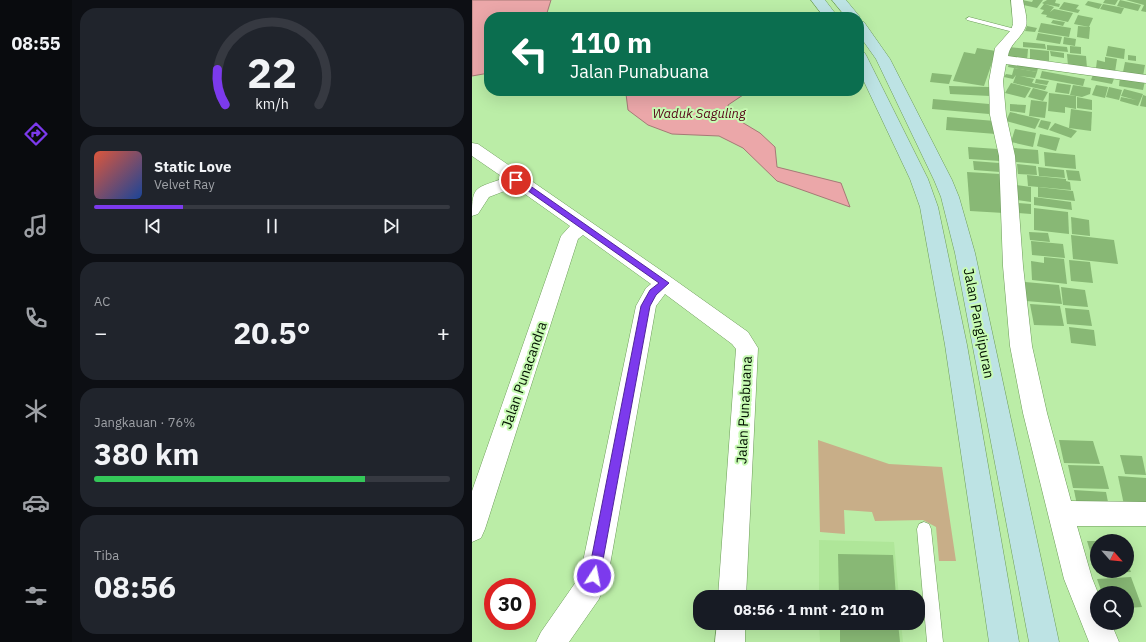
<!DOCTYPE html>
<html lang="id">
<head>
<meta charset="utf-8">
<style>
  :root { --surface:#171b24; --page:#20242c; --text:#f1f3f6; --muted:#9ea1a6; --line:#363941; --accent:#7c3aed }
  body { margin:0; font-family:"IBM Plex Sans",sans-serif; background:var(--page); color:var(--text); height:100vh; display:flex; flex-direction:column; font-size:15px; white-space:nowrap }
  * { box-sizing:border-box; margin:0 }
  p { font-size:13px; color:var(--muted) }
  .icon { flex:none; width:22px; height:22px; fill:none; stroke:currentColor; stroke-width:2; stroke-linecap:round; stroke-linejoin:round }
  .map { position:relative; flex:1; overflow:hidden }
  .panel { display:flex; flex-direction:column; gap:8px; padding:8px; background:#0d0f14; width:400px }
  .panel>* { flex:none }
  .top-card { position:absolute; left:12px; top:12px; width:380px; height:84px; border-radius:16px; box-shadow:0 4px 16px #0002; background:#0b6e4f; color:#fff; overflow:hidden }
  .needle { width:26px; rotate:117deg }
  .buttons { position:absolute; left:618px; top:534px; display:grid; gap:8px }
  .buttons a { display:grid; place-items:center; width:44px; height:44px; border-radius:50%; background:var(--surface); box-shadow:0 4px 16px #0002; font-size:20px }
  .speed { position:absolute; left:12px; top:578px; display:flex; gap:8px; font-size:20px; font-weight:700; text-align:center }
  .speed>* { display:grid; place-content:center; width:52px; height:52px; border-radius:50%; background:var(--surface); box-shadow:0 4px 16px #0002; line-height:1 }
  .speed .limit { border:6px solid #d22; background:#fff; color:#111 }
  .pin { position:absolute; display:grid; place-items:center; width:34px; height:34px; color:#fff; margin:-17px; border:2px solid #fff; border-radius:50%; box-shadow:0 1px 4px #0007 }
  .me { position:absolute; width:44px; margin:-22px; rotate:11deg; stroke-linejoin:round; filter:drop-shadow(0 0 3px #0008) }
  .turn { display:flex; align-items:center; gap:14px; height:84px; padding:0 20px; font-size:18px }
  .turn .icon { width:52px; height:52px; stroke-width:2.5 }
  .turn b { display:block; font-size:28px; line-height:34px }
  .big { font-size:30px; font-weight:800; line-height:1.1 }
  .panel .tile { flex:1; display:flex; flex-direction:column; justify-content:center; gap:6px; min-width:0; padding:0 14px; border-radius:16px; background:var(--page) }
  .panel .dial { align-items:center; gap:0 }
  .dial svg { height:104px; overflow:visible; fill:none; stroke:var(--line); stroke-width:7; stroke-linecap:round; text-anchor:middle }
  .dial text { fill:var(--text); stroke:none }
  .song { display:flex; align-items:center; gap:12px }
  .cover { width:48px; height:48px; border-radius:6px; background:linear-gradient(135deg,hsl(10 70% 55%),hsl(220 70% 35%)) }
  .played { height:4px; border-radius:2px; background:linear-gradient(90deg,var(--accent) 25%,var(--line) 25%) }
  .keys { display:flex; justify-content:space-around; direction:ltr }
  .heat { display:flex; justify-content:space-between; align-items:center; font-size:22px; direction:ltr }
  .charge { height:6px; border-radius:3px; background:linear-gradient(90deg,#34c759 76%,var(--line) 0) }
  .trip { position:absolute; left:221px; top:590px; width:232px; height:40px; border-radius:16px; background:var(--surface); box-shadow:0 4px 16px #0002; font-weight:800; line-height:40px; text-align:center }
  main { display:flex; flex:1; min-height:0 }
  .tab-bar { display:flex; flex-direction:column; width:72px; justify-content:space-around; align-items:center; background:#090b0e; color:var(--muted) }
  .tab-bar .icon { width:28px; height:28px }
  .tab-bar .active { color:var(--accent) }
  .tab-bar b { font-size:18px; color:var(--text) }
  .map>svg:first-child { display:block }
  .built { fill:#afe699 }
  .green { fill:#c8ae88 }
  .water { fill:#eba7a9; stroke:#a57a76 }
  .building { fill:#88b875 }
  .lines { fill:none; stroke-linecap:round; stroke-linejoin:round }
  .service-casing { stroke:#6d9c5a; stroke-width:1 }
  .minor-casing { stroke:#6d9c5a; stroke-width:1 }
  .secondary-casing { stroke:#6d9c5a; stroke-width:1 }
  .service { fill:#fff; fill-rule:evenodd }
  .minor { fill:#fff; fill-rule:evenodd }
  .secondary { fill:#bde3e4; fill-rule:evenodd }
  .route { fill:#7c3aed; stroke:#51269a }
  .labels { text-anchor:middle; stroke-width:4; stroke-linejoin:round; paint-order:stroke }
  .far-water-label { font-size:13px; font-style:italic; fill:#570718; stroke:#c8fbb4 }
  .street-label { font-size:14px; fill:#021100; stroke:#c8fbb4 }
</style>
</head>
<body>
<main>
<nav class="tab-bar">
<b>08:55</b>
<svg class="icon active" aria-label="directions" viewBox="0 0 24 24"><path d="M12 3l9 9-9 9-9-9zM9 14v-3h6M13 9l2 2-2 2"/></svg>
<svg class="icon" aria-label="music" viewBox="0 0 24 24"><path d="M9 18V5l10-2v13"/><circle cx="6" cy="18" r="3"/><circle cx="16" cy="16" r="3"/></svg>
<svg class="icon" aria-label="phone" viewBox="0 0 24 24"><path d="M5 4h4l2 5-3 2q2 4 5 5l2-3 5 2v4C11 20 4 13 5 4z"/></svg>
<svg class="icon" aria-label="climate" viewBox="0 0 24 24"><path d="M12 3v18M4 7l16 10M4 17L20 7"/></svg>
<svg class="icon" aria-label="car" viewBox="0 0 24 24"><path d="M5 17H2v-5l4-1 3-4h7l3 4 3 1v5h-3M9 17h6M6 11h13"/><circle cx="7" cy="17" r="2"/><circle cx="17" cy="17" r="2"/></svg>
<svg class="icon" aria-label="filters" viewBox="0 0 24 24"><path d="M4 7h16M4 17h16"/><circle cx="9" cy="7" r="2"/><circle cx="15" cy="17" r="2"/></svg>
</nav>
<section class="panel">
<div class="tile dial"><svg viewBox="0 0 100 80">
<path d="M14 69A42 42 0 1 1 86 69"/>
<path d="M14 69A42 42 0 0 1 8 42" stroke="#7c3aed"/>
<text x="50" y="56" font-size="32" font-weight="700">22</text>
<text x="50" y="72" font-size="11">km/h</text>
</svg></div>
<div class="tile">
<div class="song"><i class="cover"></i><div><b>Static Love</b><p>Velvet Ray</p></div></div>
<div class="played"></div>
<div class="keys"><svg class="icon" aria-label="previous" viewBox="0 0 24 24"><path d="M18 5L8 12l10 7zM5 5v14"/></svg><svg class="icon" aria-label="pause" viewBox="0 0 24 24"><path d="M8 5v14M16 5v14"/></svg><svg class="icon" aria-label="next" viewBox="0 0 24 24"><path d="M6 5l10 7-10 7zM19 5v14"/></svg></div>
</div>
<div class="tile"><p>AC</p>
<div class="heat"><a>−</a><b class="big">20.5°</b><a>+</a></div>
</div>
<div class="tile"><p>Jangkauan · 76%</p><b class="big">380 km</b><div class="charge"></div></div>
<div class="tile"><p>Tiba</p><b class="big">08:56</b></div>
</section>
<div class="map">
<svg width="674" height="642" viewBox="0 0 674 642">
  <rect width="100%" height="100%" fill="#bbeda7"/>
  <g class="built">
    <polygon points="347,540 422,542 427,597 347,597"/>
    <polygon points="347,623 429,623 431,642 348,642"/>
  </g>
  <polygon class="green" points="346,440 417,464 470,467 484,561 467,561 464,527 451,520 403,521 400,512 372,510 373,534 348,532"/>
  <g class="water">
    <polygon points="0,0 79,0 74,16 75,17 17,17 17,73 0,76"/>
    <polygon points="147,91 266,91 271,95 256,105 258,115 288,133 303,147 305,167 369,183 378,207 305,181 271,148 247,136 200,134 176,125 156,110 154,94"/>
  </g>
  <g class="building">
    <polygon points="550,0 560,2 561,0 571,0 565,8 547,4"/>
    <polygon points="575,0 584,0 583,3 588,4 587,7 573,4 582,7 578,12 582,9 601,13 596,22 574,17 575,15 569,14 572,10 568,9 572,4 570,3"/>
    <polygon points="633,0 646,0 643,5 631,3"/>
    <polygon points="648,0 669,5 666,11 645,6"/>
    <polygon points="654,0 674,0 674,12 669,11 672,5"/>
    <polygon points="616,1 630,4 627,9 613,5"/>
    <polygon points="592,2 607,5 604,9 608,10 606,13 587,9"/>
    <polygon points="631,4 652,8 649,14 628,9"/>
    <polygon points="606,15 621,18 617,27 602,24"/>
    <polygon points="581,20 593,22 591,26 579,23"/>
    <polygon points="569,23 599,28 597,37 566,32"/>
    <polygon points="555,26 565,28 563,32 553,31"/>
    <polygon points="606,26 618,27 617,39 605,37"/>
    <polygon points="566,33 590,37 588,44 564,40"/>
    <polygon points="592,37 604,39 603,46 591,44"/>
    <polygon points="551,42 573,44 574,49 551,47"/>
    <polygon points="575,45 595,47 596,52 575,50"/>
    <polygon points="598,46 609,47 609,54 598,53"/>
    <polygon points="636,46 653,49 652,59 634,56"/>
    <polygon points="537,47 556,49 555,61 535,59"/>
    <polygon points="505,48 524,51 512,86 481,81 492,52 503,54"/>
    <polygon points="558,49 577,51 577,61 558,59"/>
    <polygon points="578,51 592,53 592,58 579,56"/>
    <polygon points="595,54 614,56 615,68 596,66"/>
    <polygon points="656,55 664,56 664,61 656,60"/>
    <polygon points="633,57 645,59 643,72 624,68 625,60 633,62"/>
    <polygon points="653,62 673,65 671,76 651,72"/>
    <polygon points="537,63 566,68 565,72 536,67"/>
    <polygon points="542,68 565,72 563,78 548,76 562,79 560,83 575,86 573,90 541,83 544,75 541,79 532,77 534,74 540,75"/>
    <polygon points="570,71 613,79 611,86 568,78"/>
    <polygon points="622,72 643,76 640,84 619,80"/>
    <polygon points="460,73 480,75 477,84 458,82"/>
    <polygon points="648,76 673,81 671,90 647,86"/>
    <polygon points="564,79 577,81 575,85 563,83"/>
    <polygon points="539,83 559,88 553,98 533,93"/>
    <polygon points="585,83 599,85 597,94 583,92"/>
    <polygon points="601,85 619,88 618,94 610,97 598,95"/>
    <polygon points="624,85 636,87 633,98 620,95"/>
    <polygon points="477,86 517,87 518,96 478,94"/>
    <polygon points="637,87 650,90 647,100 634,97"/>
    <polygon points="561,88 576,92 571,101 556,97"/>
    <polygon points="652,89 671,94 666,106 648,101 649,97 664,100 649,96"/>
    <polygon points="577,93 604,96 604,109 593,107 593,113 576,111"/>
    <polygon points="671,95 674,96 674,107 668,106"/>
    <polygon points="605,97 620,100 620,110 605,108"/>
    <polygon points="461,99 517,104 517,114 460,109"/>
    <polygon points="559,100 575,102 573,118 557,116"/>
    <polygon points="538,104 554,105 553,113 538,111"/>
    <polygon points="599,109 620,112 619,131 597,128"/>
    <polygon points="538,112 568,119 563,129 534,121"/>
    <polygon points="475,117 523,121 524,134 474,130"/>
    <polygon points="569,120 579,122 576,130 566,127"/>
    <polygon points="583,123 605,131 599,138 577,130"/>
    <polygon points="543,129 564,133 561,147 539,142"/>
    <polygon points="568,134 588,138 584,151 565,146"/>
    <polygon points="496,147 526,149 528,161 497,159"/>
    <polygon points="542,148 566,150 567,164 543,162"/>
    <polygon points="572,152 603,155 604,169 573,166"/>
    <polygon points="501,161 527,163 528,172 502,170"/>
    <polygon points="545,164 564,166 565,175 546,174"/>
    <polygon points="566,167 592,170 593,178 567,176"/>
    <polygon points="594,170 607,171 609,181 596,180"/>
    <polygon points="495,172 528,174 532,213 498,211"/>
    <polygon points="555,175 594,179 594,181 598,182 599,190 556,186"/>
    <polygon points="544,185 559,187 559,202 545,200"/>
    <polygon points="566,187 601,191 603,201 566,197"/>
    <polygon points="562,197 599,202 600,210 562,205"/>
    <polygon points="546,203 559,204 559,214 546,213"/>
    <polygon points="562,208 596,212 597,234 562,230"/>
    <polygon points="599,217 617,220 618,236 600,234"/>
    <polygon points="557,232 576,233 578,242 558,240"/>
    <polygon points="599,235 642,240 646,264 601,259"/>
    <polygon points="559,241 591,244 593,258 560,255"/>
    <polygon points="572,257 592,259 595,284 560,280 559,261 572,263"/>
    <polygon points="597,260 618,262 621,283 599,281"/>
    <polygon points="553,282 587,285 590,304 554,301"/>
    <polygon points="589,287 613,290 616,307 591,305"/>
    <polygon points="558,304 588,306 592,326 562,325"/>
    <polygon points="593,308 617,310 620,326 595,324"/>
    <polygon points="597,327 622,330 624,346 599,343"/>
    <polygon points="587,440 621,441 628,464 592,463"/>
    <polygon points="648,455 670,456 674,475 653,474"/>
    <polygon points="596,465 631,466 637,489 601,488"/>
    <polygon points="646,476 674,478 674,506 652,505"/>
    <polygon points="602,490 634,492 637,507 605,505"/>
    <polygon points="615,541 625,541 625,571 655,571 655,562 659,572 625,573"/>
    <polygon points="366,554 421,555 424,597 367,597"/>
    <polygon points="659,577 670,607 655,608 655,593 630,593 625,579"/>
    <polygon points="368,623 426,623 428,642 368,642"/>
  </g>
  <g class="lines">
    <defs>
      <g id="service">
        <polygon points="497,17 547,30 549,31 545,33 495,20 494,19"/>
        <polygon points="452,522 457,524 459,529 471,642 455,642 445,529 447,524"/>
      </g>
      <g id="minor">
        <path d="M539,0H551C552,7 556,19 554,26C550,38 538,43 536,56L674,75V83L534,64L531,81L534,115L543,156L551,266L560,346L575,413L599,501L674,502V526H605L620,578L626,593L625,623H639L647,642H617L592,579L551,413L538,346L531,266L527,156L518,115L517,81L523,48L539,30L541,24Z"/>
        <path d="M0,143L6,144L200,278L276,332L286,348L274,597H246L264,349L260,344L193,294L184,306L136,576L127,599L97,642H64L69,632L108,576L164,306L174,288L179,284L111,235L106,239L13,529L9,538L0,542V491L89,236L98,226L43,187L17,197L6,214L0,216C0,184 4,189 32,178L0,156Z"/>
        <polygon points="245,623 273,623 273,642 243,642"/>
      </g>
      <g id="secondary">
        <polygon points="339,0 353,0 366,17 352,17"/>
        <polygon points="360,0 374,0 388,17 374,17"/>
        <polygon points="387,21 392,22 418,59 480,180 487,197 503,253 587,642 557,642 483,253 469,197 462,180 404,59 387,35"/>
        <polygon points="387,51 392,52 394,55 456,179 466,207 495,345 547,642 517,642 473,345 448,207 438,179 387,71"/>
      </g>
    </defs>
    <use href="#service" class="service-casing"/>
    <use href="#minor" class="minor-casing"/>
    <use href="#secondary" class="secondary-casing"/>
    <use href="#service" class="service"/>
    <use href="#minor" class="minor"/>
    <use href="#secondary" class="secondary"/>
  </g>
  <polygon class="route" points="42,178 47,178 197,283 184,295 178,306 128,576 126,580 122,582 118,580 116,576 169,306 178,290 187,283 42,181"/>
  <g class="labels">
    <g class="far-water-label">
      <text x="227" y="118">Waduk Saguling</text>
    </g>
    <g class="street-label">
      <text transform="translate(507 323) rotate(79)" y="5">Jalan Panglipuran</text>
      <text transform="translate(52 375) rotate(-71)" y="5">Jalan Punacandra</text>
      <text transform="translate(272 410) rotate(-87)" y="5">Jalan Punabuana</text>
    </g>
  </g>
</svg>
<div class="buttons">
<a><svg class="needle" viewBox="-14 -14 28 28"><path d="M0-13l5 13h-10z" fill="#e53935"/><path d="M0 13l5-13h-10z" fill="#9ea1a6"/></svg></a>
<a><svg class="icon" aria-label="search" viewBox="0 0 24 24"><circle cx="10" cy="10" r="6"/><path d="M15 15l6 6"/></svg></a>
</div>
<div class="speed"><div class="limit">30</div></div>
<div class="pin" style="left:44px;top:180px;background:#d93025"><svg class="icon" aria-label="arrive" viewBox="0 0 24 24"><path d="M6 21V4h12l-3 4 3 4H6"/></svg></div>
<svg class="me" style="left:122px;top:576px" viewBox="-20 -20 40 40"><circle r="17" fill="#7c3aed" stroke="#fff" stroke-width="3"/><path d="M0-11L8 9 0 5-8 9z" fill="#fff"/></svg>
<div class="trip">08:56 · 1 mnt · 210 m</div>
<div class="top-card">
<div class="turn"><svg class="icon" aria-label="left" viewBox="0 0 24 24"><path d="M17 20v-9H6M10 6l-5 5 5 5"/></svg><div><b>110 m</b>Jalan Punabuana</div></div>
</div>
</div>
</main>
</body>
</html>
